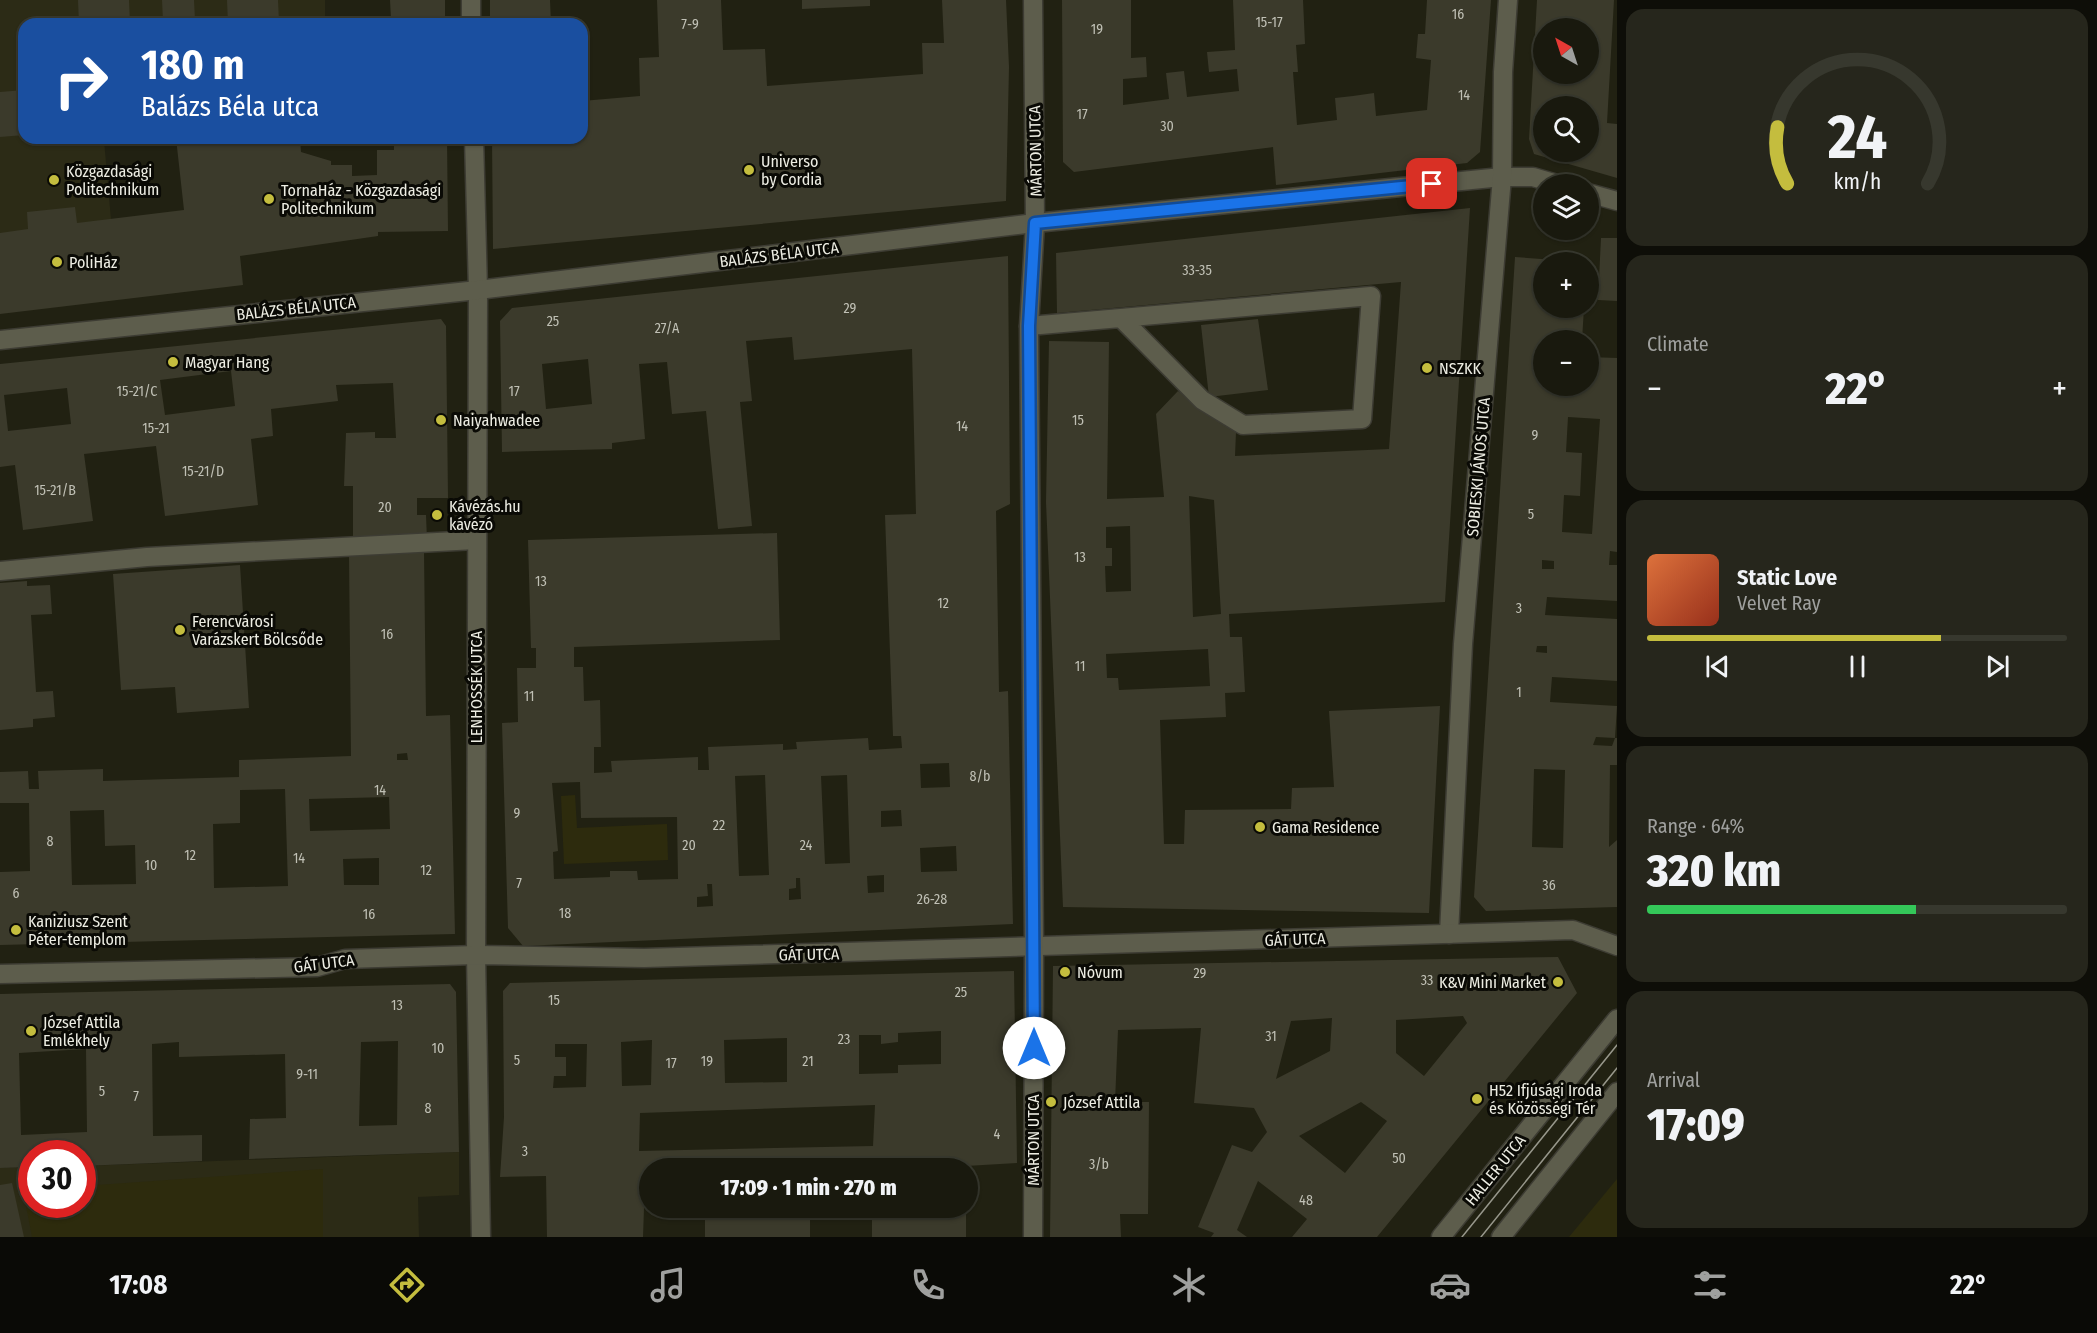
<!DOCTYPE html>
<html lang="en">
<head>
<meta charset="utf-8">
<style>
  :root { --surface:#19190e; --page:#26261c; --text:#f1f3f6; --muted:#9fa09e; --line:#37382e; --accent:#c4bd3e }
  body { margin:0; font-family:"Fira Sans Condensed",sans-serif; background:var(--page); color:var(--text); height:100vh; display:flex; flex-direction:column; font-size:22px; white-space:nowrap }
  * { box-sizing:border-box; margin:0 }
  p { font-size:20px; color:var(--muted) }
  .icon { flex:none; width:33px; height:33px; fill:none; stroke:currentColor; stroke-width:2; stroke-linecap:round; stroke-linejoin:round }
  .map { position:relative; flex:1; overflow:hidden }
  .drawer { display:flex; flex-direction:column; gap:9px; padding:9px; background:#0e0e08; width:480px }
  .drawer>* { flex:none }
  .hud { position:absolute; left:18px; top:18px; width:570px; height:126px; border-radius:18px; box-shadow:0 2px 4px #0004,0 0 0 2px var(--line); background:#1a4fa0; color:#fff; overflow:hidden }
  .needle { width:39px; rotate:321deg }
  .buttons { position:absolute; left:1533px; top:18px; display:grid; gap:12px }
  .buttons a { display:grid; place-items:center; width:66px; height:66px; border-radius:50%; background:var(--surface); box-shadow:0 2px 4px #0004,0 0 0 2px var(--line); font-size:30px }
  .speed { position:absolute; left:18px; top:1140px; display:flex; gap:12px; font-size:30px; font-weight:700; text-align:center }
  .speed>* { display:grid; place-content:center; width:78px; height:78px; border-radius:50%; background:var(--surface); box-shadow:0 2px 4px #0004,0 0 0 2px var(--line); line-height:1 }
  .speed .limit { border:9px solid #d22; background:#fff; color:#111 }
  .pin { position:absolute; display:grid; place-items:center; width:51px; height:51px; color:#fff; margin:-26px; border-radius:12px; box-shadow:0 3px 9px #0006 }
  .me { position:absolute; width:66px; margin:-33px; rotate:0deg; stroke-linejoin:round; filter:drop-shadow(0 0 4px #0008) }
  .turn { display:flex; align-items:center; gap:21px; height:126px; padding:0 24px; font-size:27px }
  .turn .icon { width:78px; height:78px; stroke-width:2.5 }
  .turn b { display:block; font-size:42px; line-height:51px }
  .big { font-size:45px; font-weight:800; line-height:1.1 }
  .drawer .widget { flex:1; display:flex; flex-direction:column; justify-content:center; gap:9px; min-width:0; padding:0 21px; border-radius:18px; background:var(--page) }
  .drawer .dial { align-items:center; gap:0 }
  .dial svg { height:156px; overflow:visible; fill:none; stroke:var(--line); stroke-width:7; stroke-linecap:round; text-anchor:middle }
  .dial text { fill:var(--text); stroke:none }
  .song { display:flex; align-items:center; gap:18px }
  .cover { width:72px; height:72px; border-radius:9px; background:linear-gradient(135deg,hsl(20 70% 55%),hsl(10 70% 35%)) }
  .played { height:6px; border-radius:3px; background:linear-gradient(90deg,var(--accent) 70%,var(--line) 70%) }
  .keys { display:flex; justify-content:space-around; direction:ltr }
  .heat { display:flex; justify-content:space-between; align-items:center; font-size:33px; direction:ltr }
  .charge { height:9px; border-radius:4px; background:linear-gradient(90deg,#34c759 64%,var(--line) 0) }
  .trip { position:absolute; left:639px; top:1158px; width:339px; height:60px; border-radius:30px; background:var(--surface); box-shadow:0 2px 4px #0004,0 0 0 2px var(--line); font-weight:800; line-height:60px; text-align:center }
  .tab-bar { display:flex; height:96px; justify-content:space-around; align-items:center; background:#0a0a06; color:var(--muted) }
  .tab-bar .icon { width:42px; height:42px }
  .tab-bar .current { color:var(--accent) }
  .tab-bar b { font-size:27px; color:var(--text) }
  main { display:flex; flex:1; min-height:0 }
  .map>svg:first-child { display:block }
  .built { fill:#2c2b16 }
  .green { fill:#2d2b0d }
  .building { fill:#3b3a2b; fill-rule:evenodd }
  .lines { fill:none; stroke-linecap:round; stroke-linejoin:round }
  .service-casing { stroke:#3d3c33; stroke-width:21 }
  .minor-casing { stroke:#3d3c33; stroke-width:21 }
  .tertiary-casing { stroke:#3d3c33; stroke-width:21 }
  .service { stroke:#5d5d4c; stroke-width:18 }
  .minor { stroke:#5d5d4c; stroke-width:18 }
  .tertiary { stroke:#5d5d4c; stroke-width:18 }
  .tram { stroke:#97978b; stroke-width:1.5 }
  .route-casing { stroke:#114b97; stroke-width:15 }
  .route { stroke:#1a73e8; stroke-width:10 }
  .poi-dot { fill:#c4bd3e; stroke:#0a0a05; stroke-width:2 }
  .labels { text-anchor:middle; stroke-width:6; stroke-linejoin:round; paint-order:stroke }
  .number-label { font-size:14px; fill:#c0c0b5 }
  .street-label { font-size:16px; fill:#edede3; stroke:#0a0a05 }
  .poi-label { font-size:16px; fill:#edede3; stroke:#0a0a05; text-anchor:start }
</style>
</head>
<body>
<main>
<div class="map">
<svg width="1617" height="1237" viewBox="0 0 1617 1237">
  <rect width="100%" height="100%" fill="#212112"/>
  <g class="built">
    <polygon points="0,0 325,0 325,24 24,24 24,138 122,138 104,140 118,299 0,291"/>
    <polygon points="459,1152 459,1195 418,1197 419,1237 0,1237 0,1168 31,1167 32,1204 82,1204 83,1166"/>
  </g>
  <g class="green">
    <polygon points="575,795 577,828 667,824 668,860 564,864 561,796"/>
    <polygon points="323,1169 323,1237 32,1237 23,1190 31,1190 32,1204 82,1204 83,1186"/>
    <polygon points="1617,1179 1617,1237 1569,1237"/>
  </g>
  <g class="building">
    <polygon points="78,0 129,0 130,24 79,24"/>
    <polygon points="162,0 194,0 195,20 163,21"/>
    <polygon points="227,0 278,0 279,22 228,24"/>
    <polygon points="390,0 445,0 445,24 375,24 375,19 391,19"/>
    <polygon points="490,0 550,0 551,24 490,24"/>
    <polygon points="657,0 721,0 723,50 765,49 767,86 923,74 922,43 944,43 942,0 1006,0 1009,67 1006,201 493,249 492,138 582,138 582,101 640,96 639,58 659,57"/>
    <polygon points="802,0 870,0 870,6 802,9"/>
    <polygon points="1062,0 1131,0 1131,58 1146,57 1147,77 1123,79 1123,105 1169,99 1166,73 1184,71 1187,97 1239,91 1237,69 1209,72 1207,52 1235,50 1233,0 1303,0 1305,44 1296,45 1298,72 1293,72 1297,125 1337,120 1335,98 1353,96 1374,93 1376,116 1427,110 1431,60 1416,58 1418,34 1425,34 1427,0 1491,0 1480,152 1467,163 1276,185 1273,147 1074,172 1063,162"/>
    <path d="M1537,0H1614L1607,123L1617,124V178L1534,154L1529,139ZM1544,28H1588V74H1544ZM1544,106H1588V152H1544Z"/>
    <polygon points="24,90 24,135 0,137 0,92"/>
    <polygon points="176,138 300,138 301,152 331,161 331,165 352,165 352,176 377,175 377,150 394,150 394,138 447,138 448,231 378,232 378,236 240,256 243,285 0,314 0,233 28,229 27,212 75,207 77,223 184,210"/>
    <path d="M1470,208L1445,602L1229,614L1230,637H1242L1245,692L1225,693L1226,717L1160,720L1164,844H1184L1185,810L1291,809L1292,788L1334,787L1329,711L1440,706L1429,913L1063,907L1046,502L1049,341L1109,342L1107,499L1164,497L1156,414L1178,391L1236,432L1235,456L1389,449L1401,282L1057,313L1056,253ZM1189,496L1214,500L1221,614L1193,617ZM1130,526L1131,591L1106,592L1105,566H1112V548H1106V527ZM1208,649L1210,686L1119,690L1118,678H1107L1106,654Z"/>
    <polygon points="1601,238 1617,238 1617,301 1598,300"/>
    <path d="M1008,256L1010,504L996,511L999,692L1008,691L1013,924L523,946L508,928L502,723L518,722L517,668H536V648H531L528,540L777,533L780,640L574,647V667H583L584,701L600,700L601,747H594V773L612,772L611,761L698,757V770H709L708,747L783,744V750L797,749L796,742L868,738L869,750L902,748L901,736H893L885,515L916,514L912,349L794,360L792,337L746,341L752,401L740,402L752,526L718,529L706,411L672,414L667,362L639,364L645,439L612,443V449L502,452L500,321L512,308ZM588,359L592,404L546,409L542,364ZM949,763L950,787L921,788L920,764ZM765,775L769,875L739,876L735,776ZM847,775L850,863L825,864L821,776ZM580,782L581,818L677,817L678,879L638,880L637,871H610V877L554,879L553,852L558,851L552,783ZM901,810L902,826L881,827V811ZM956,846L957,871L921,872L920,848ZM884,875V892L868,893L867,876ZM796,878H800L801,899L789,900V889L796,888ZM707,884H712L713,906L697,907V897L708,896Z"/>
    <path d="M1515,257L1569,261L1544,262V308H1584L1582,340H1544V386H1588V357L1617,358V552L1610,551L1609,565H1617V601L1547,597L1545,615L1617,619V681L1552,677L1550,702L1617,706L1615,738H1617V765H1610L1609,847L1617,840V907L1486,911L1474,897ZM1568,417L1600,419L1592,534L1562,532L1564,495L1580,496L1582,453L1566,452ZM1542,560L1554,561V569H1542ZM1537,646H1547V653L1536,652ZM1596,737L1615,738L1612,746L1593,745ZM1534,769L1565,770L1563,848L1532,847Z"/>
    <path d="M441,319L446,326L448,498H417V515H426L427,540H353V486H344L346,433L375,432V438H396L393,383L336,385L338,401L271,409L273,436L251,439L258,505L165,516L156,446L84,454L93,521L23,530L15,465L0,467V364ZM231,371L235,406L165,415L160,380ZM67,388L71,424L8,431L4,395Z"/>
    <polygon points="1258,319 1268,390 1209,397 1201,325"/>
    <path d="M424,552L426,716L450,715L455,934L0,945V872L30,871L29,803H0V772L28,771L29,789H39L38,771L103,769V781L239,777V760L351,756L349,554ZM407,753L408,760H397V754ZM285,789L288,886L214,888L213,824L240,823V790ZM389,797L390,829L310,831L309,799ZM104,810L105,846L135,845L136,884L72,885L70,811ZM379,858V885H344L343,859Z"/>
    <polygon points="240,565 249,708 177,713 175,687 121,690 113,574"/>
    <polygon points="27,581 27,586 50,585 52,614 31,615 36,692 53,691 55,717 33,719 33,727 0,730 0,583"/>
    <path d="M1558,957L1577,993L1377,1237H1292L1307,1219L1258,1181L1237,1230L1247,1237H1211L1214,1233L1198,1227L1232,1145L1252,1152L1267,1132L1254,1108L1194,1103L1201,1028L1118,1030L1115,1102H1149L1148,1214H1120L1121,1237H1050L1053,966ZM1463,1016L1467,1023L1424,1076L1396,1053V1020ZM1332,1018L1330,1051L1276,1079L1291,1021ZM1361,1102L1387,1121L1345,1173L1299,1136Z"/>
    <path d="M1014,971L1017,1163L966,1166V1168H650V1207L644,1208L643,1237H547L546,1176L500,1177L504,1117L503,991L510,983ZM941,1031V1064L898,1065V1073L859,1074V1035H881V1044L898,1042V1033ZM787,1038V1082L725,1083L724,1040ZM652,1040L651,1085L622,1086L621,1042ZM555,1044H587L586,1087L553,1088L554,1076H566V1057H555ZM875,1105L873,1146L639,1151L640,1113Z"/>
    <path d="M450,984L456,992L459,1152L249,1159L250,1119L286,1118L285,1054L179,1057V1042L152,1044L153,1136L202,1135V1161L82,1166V1154H32V1167L0,1168V994ZM398,1041L397,1125L359,1126L361,1042ZM86,1049L87,1132L21,1135L19,1053Z"/>
    <polygon points="12,1183 24,1237 0,1237 0,1185"/>
    <rect x="705" y="1208" width="105" height="29"/>
    <rect x="872" y="1208" width="94" height="29"/>
  </g>
  <g class="lines">
    <defs>
      <g id="service">
        <polyline points="1029,326 1371,296 1362,419 1243,425 1202,400 1121,318"/>
        <polyline points="0,571 147,557 476,540"/>
      </g>
      <g id="minor">
        <polyline points="471,0 471,24"/>
        <polyline points="474,138 478,290 476,955 481,1237"/>
        <polyline points="1588,193 1617,201"/>
        <polyline points="0,340 478,290 1035,223 1502,177 1533,177 1557,184"/>
        <polyline points="1449,934 1463,644 1502,177 1503,72 1508,0"/>
        <polyline points="0,974 317,967 345,959 476,955 644,958 1573,930 1617,946"/>
        <polyline points="1033,1237 1034,949 1029,326 1035,223 1033,0"/>
      </g>
      <g id="tertiary">
        <polyline points="1441,1237 1617,1019"/>
        <polyline points="1501,1237 1617,1092"/>
      </g>
    </defs>
    <use href="#service" class="service-casing"/>
    <use href="#minor" class="minor-casing"/>
    <use href="#tertiary" class="tertiary-casing"/>
    <use href="#service" class="service"/>
    <use href="#minor" class="minor"/>
    <use href="#tertiary" class="tertiary"/>
    <g class="tram">
      <polyline points="1462,1237 1617,1045"/>
      <polyline points="1481,1237 1617,1068"/>
    </g>
  </g>
  <g class="lines">
    <defs>
      <polyline id="route" points="1034,1048 1029,326 1035,223 1432,184"/>
    </defs>
    <use href="#route" class="route-casing"/>
    <use href="#route" class="route"/>
  </g>
  <g class="poi-dot">
    <circle cx="749" cy="170" r="6"/>
    <circle cx="54" cy="180" r="6"/>
    <circle cx="269" cy="199" r="6"/>
    <circle cx="57" cy="262" r="6"/>
    <circle cx="173" cy="362" r="6"/>
    <circle cx="1427" cy="368" r="6"/>
    <circle cx="441" cy="420" r="6"/>
    <circle cx="437" cy="515" r="6"/>
    <circle cx="180" cy="630" r="6"/>
    <circle cx="1260" cy="827" r="6"/>
    <circle cx="16" cy="930" r="6"/>
    <circle cx="1065" cy="972" r="6"/>
    <circle cx="1558" cy="982" r="6"/>
    <circle cx="31" cy="1031" r="6"/>
    <circle cx="1477" cy="1099" r="6"/>
    <circle cx="1051" cy="1102" r="6"/>
  </g>
  <g class="labels">
    <g class="number-label">
      <text x="1458" y="19">16</text>
      <text x="1269" y="27">15-17</text>
      <text x="690" y="29">7-9</text>
      <text x="1097" y="34">19</text>
      <text x="1464" y="100">14</text>
      <text x="1082" y="119">17</text>
      <text x="1167" y="131">30</text>
      <text x="1197" y="275">33-35</text>
      <text x="850" y="313">29</text>
      <text x="553" y="326">25</text>
      <text x="667" y="333">27/A</text>
      <text x="137" y="396">15-21/C</text>
      <text x="514" y="396">17</text>
      <text x="1078" y="425">15</text>
      <text x="962" y="431">14</text>
      <text x="156" y="433">15-21</text>
      <text x="1535" y="440">9</text>
      <text x="203" y="476">15-21/D</text>
      <text x="55" y="495">15-21/B</text>
      <text x="385" y="512">20</text>
      <text x="1531" y="519">5</text>
      <text x="1080" y="562">13</text>
      <text x="541" y="586">13</text>
      <text x="943" y="608">12</text>
      <text x="1519" y="613">3</text>
      <text x="387" y="639">16</text>
      <text x="1080" y="671">11</text>
      <text x="1519" y="697">1</text>
      <text x="529" y="701">11</text>
      <text x="980" y="781">8/b</text>
      <text x="380" y="795">14</text>
      <text x="517" y="818">9</text>
      <text x="719" y="830">22</text>
      <text x="50" y="846">8</text>
      <text x="689" y="850">20</text>
      <text x="806" y="850">24</text>
      <text x="190" y="860">12</text>
      <text x="299" y="863">14</text>
      <text x="151" y="870">10</text>
      <text x="426" y="875">12</text>
      <text x="519" y="888">7</text>
      <text x="1549" y="890">36</text>
      <text x="16" y="898">6</text>
      <text x="932" y="904">26-28</text>
      <text x="565" y="918">18</text>
      <text x="369" y="919">16</text>
      <text x="1200" y="978">29</text>
      <text x="1427" y="985">33</text>
      <text x="961" y="997">25</text>
      <text x="554" y="1005">15</text>
      <text x="397" y="1010">13</text>
      <text x="1271" y="1041">31</text>
      <text x="844" y="1044">23</text>
      <text x="438" y="1053">10</text>
      <text x="517" y="1065">5</text>
      <text x="707" y="1066">19</text>
      <text x="808" y="1066">21</text>
      <text x="671" y="1068">17</text>
      <text x="307" y="1079">9-11</text>
      <text x="102" y="1096">5</text>
      <text x="136" y="1101">7</text>
      <text x="428" y="1113">8</text>
      <text x="997" y="1139">4</text>
      <text x="525" y="1156">3</text>
      <text x="1399" y="1163">50</text>
      <text x="1099" y="1169">3/b</text>
      <text x="1306" y="1205">48</text>
    </g>
    <g class="street-label">
      <text transform="translate(1035 151) rotate(-91)" y="6">MÁRTON UTCA</text>
      <text transform="translate(779 254) rotate(-7)" y="6">BALÁZS BÉLA UTCA</text>
      <text transform="translate(296 308) rotate(-6)" y="6">BALÁZS BÉLA UTCA</text>
      <text transform="translate(1478 467) rotate(-85)" y="6">SOBIESKI JÁNOS UTCA</text>
      <text transform="translate(476 687) rotate(-90)" y="6">LENHOSSÉK UTCA</text>
      <text transform="translate(1295 939) rotate(-2)" y="6">GÁT UTCA</text>
      <text transform="translate(809 954) rotate(-1)" y="6">GÁT UTCA</text>
      <text transform="translate(324 963) rotate(-7)" y="6">GÁT UTCA</text>
      <text transform="translate(1033 1140) rotate(-90)" y="6">MÁRTON UTCA</text>
      <text transform="translate(1495 1170) rotate(-51)" y="6">HALLER UTCA</text>
    </g>
    <g class="poi-label">
      <text x="761" y="167">Universo<tspan x="761" dy="18">by Cordia</tspan></text>
      <text x="66" y="177">Közgazdasági<tspan x="66" dy="18">Politechnikum</tspan></text>
      <text x="281" y="196">TornaHáz - Közgazdasági<tspan x="281" dy="18">Politechnikum</tspan></text>
      <text x="69" y="268">PoliHáz</text>
      <text x="185" y="368">Magyar Hang</text>
      <text x="1439" y="374">NSZKK</text>
      <text x="453" y="426">Naiyahwadee</text>
      <text x="449" y="512">Kávézás.hu<tspan x="449" dy="18">kávézó</tspan></text>
      <text x="192" y="627">Ferencvárosi<tspan x="192" dy="18">Varázskert Bölcsőde</tspan></text>
      <text x="1272" y="833">Gama Residence</text>
      <text x="28" y="927">Kaniziusz Szent<tspan x="28" dy="18">Péter-templom</tspan></text>
      <text x="1077" y="978">Nóvum</text>
      <text x="1546" y="988" text-anchor="end">K&amp;V Mini Market</text>
      <text x="43" y="1028">József Attila<tspan x="43" dy="18">Emlékhely</tspan></text>
      <text x="1489" y="1096">H52 Ifjúsági Iroda<tspan x="1489" dy="18">és Közösségi Tér</tspan></text>
      <text x="1063" y="1108">József Attila</text>
    </g>
  </g>
</svg>
<div class="buttons">
<a><svg class="needle" viewBox="-14 -14 28 28"><path d="M0-13l5 13h-10z" fill="#e53935"/><path d="M0 13l5-13h-10z" fill="#9fa09e"/></svg></a>
<a><svg class="icon" aria-label="search" viewBox="0 0 24 24"><circle cx="10" cy="10" r="6"/><path d="M15 15l6 6"/></svg></a>
<a><svg class="icon" aria-label="layers" viewBox="0 0 24 24"><path d="M12 4l9 5-9 5-9-5zM3 14l9 5 9-5"/></svg></a>
<a>+</a>
<a>−</a>
</div>
<div class="speed"><div class="limit">30</div></div>
<div class="pin" style="left:1432px;top:184px;background:#d93025"><svg class="icon" aria-label="arrive" viewBox="0 0 24 24"><path d="M6 21V4h12l-3 4 3 4H6"/></svg></div>
<svg class="me" style="left:1034px;top:1048px" viewBox="-20 -20 40 40"><circle r="19" fill="#fff"/><path d="M0-13L10 11 0 6-10 11z" fill="#1a73e8"/></svg>
<div class="trip">17:09 · 1 min · 270 m</div>
<div class="hud">
<div class="turn"><svg class="icon" aria-label="right" viewBox="0 0 24 24"><path d="M7 20v-9h11M14 6l5 5-5 5"/></svg><div><b>180 m</b>Balázs Béla utca</div></div>
</div>
</div>
<section class="drawer">
<div class="widget dial"><svg viewBox="0 0 100 80">
<path d="M14 69A42 42 0 1 1 86 69"/>
<path d="M14 69A42 42 0 0 1 9 40" stroke="#c4bd3e"/>
<text x="50" y="56" font-size="32" font-weight="700">24</text>
<text x="50" y="72" font-size="11">km/h</text>
</svg></div>
<div class="widget"><p>Climate</p>
<div class="heat"><a>−</a><b class="big">22°</b><a>+</a></div>
</div>
<div class="widget">
<div class="song"><i class="cover"></i><div><b>Static Love</b><p>Velvet Ray</p></div></div>
<div class="played"></div>
<div class="keys"><svg class="icon" aria-label="previous" viewBox="0 0 24 24"><path d="M18 5L8 12l10 7zM5 5v14"/></svg><svg class="icon" aria-label="pause" viewBox="0 0 24 24"><path d="M8 5v14M16 5v14"/></svg><svg class="icon" aria-label="next" viewBox="0 0 24 24"><path d="M6 5l10 7-10 7zM19 5v14"/></svg></div>
</div>
<div class="widget"><p>Range · 64%</p><b class="big">320 km</b><div class="charge"></div></div>
<div class="widget"><p>Arrival</p><b class="big">17:09</b></div>
</section>
</main>
<nav class="tab-bar">
<b>17:08</b>
<svg class="icon current" aria-label="directions" viewBox="0 0 24 24"><path d="M12 3l9 9-9 9-9-9zM9 14v-3h6M13 9l2 2-2 2"/></svg>
<svg class="icon" aria-label="music" viewBox="0 0 24 24"><path d="M9 18V5l10-2v13"/><circle cx="6" cy="18" r="3"/><circle cx="16" cy="16" r="3"/></svg>
<svg class="icon" aria-label="phone" viewBox="0 0 24 24"><path d="M5 4h4l2 5-3 2q2 4 5 5l2-3 5 2v4C11 20 4 13 5 4z"/></svg>
<svg class="icon" aria-label="climate" viewBox="0 0 24 24"><path d="M12 3v18M4 7l16 10M4 17L20 7"/></svg>
<svg class="icon" aria-label="car" viewBox="0 0 24 24"><path d="M5 17H2v-5l4-1 3-4h7l3 4 3 1v5h-3M9 17h6M6 11h13"/><circle cx="7" cy="17" r="2"/><circle cx="17" cy="17" r="2"/></svg>
<svg class="icon" aria-label="filters" viewBox="0 0 24 24"><path d="M4 7h16M4 17h16"/><circle cx="9" cy="7" r="2"/><circle cx="15" cy="17" r="2"/></svg>
<b>22°</b>
</nav>
</body>
</html>
